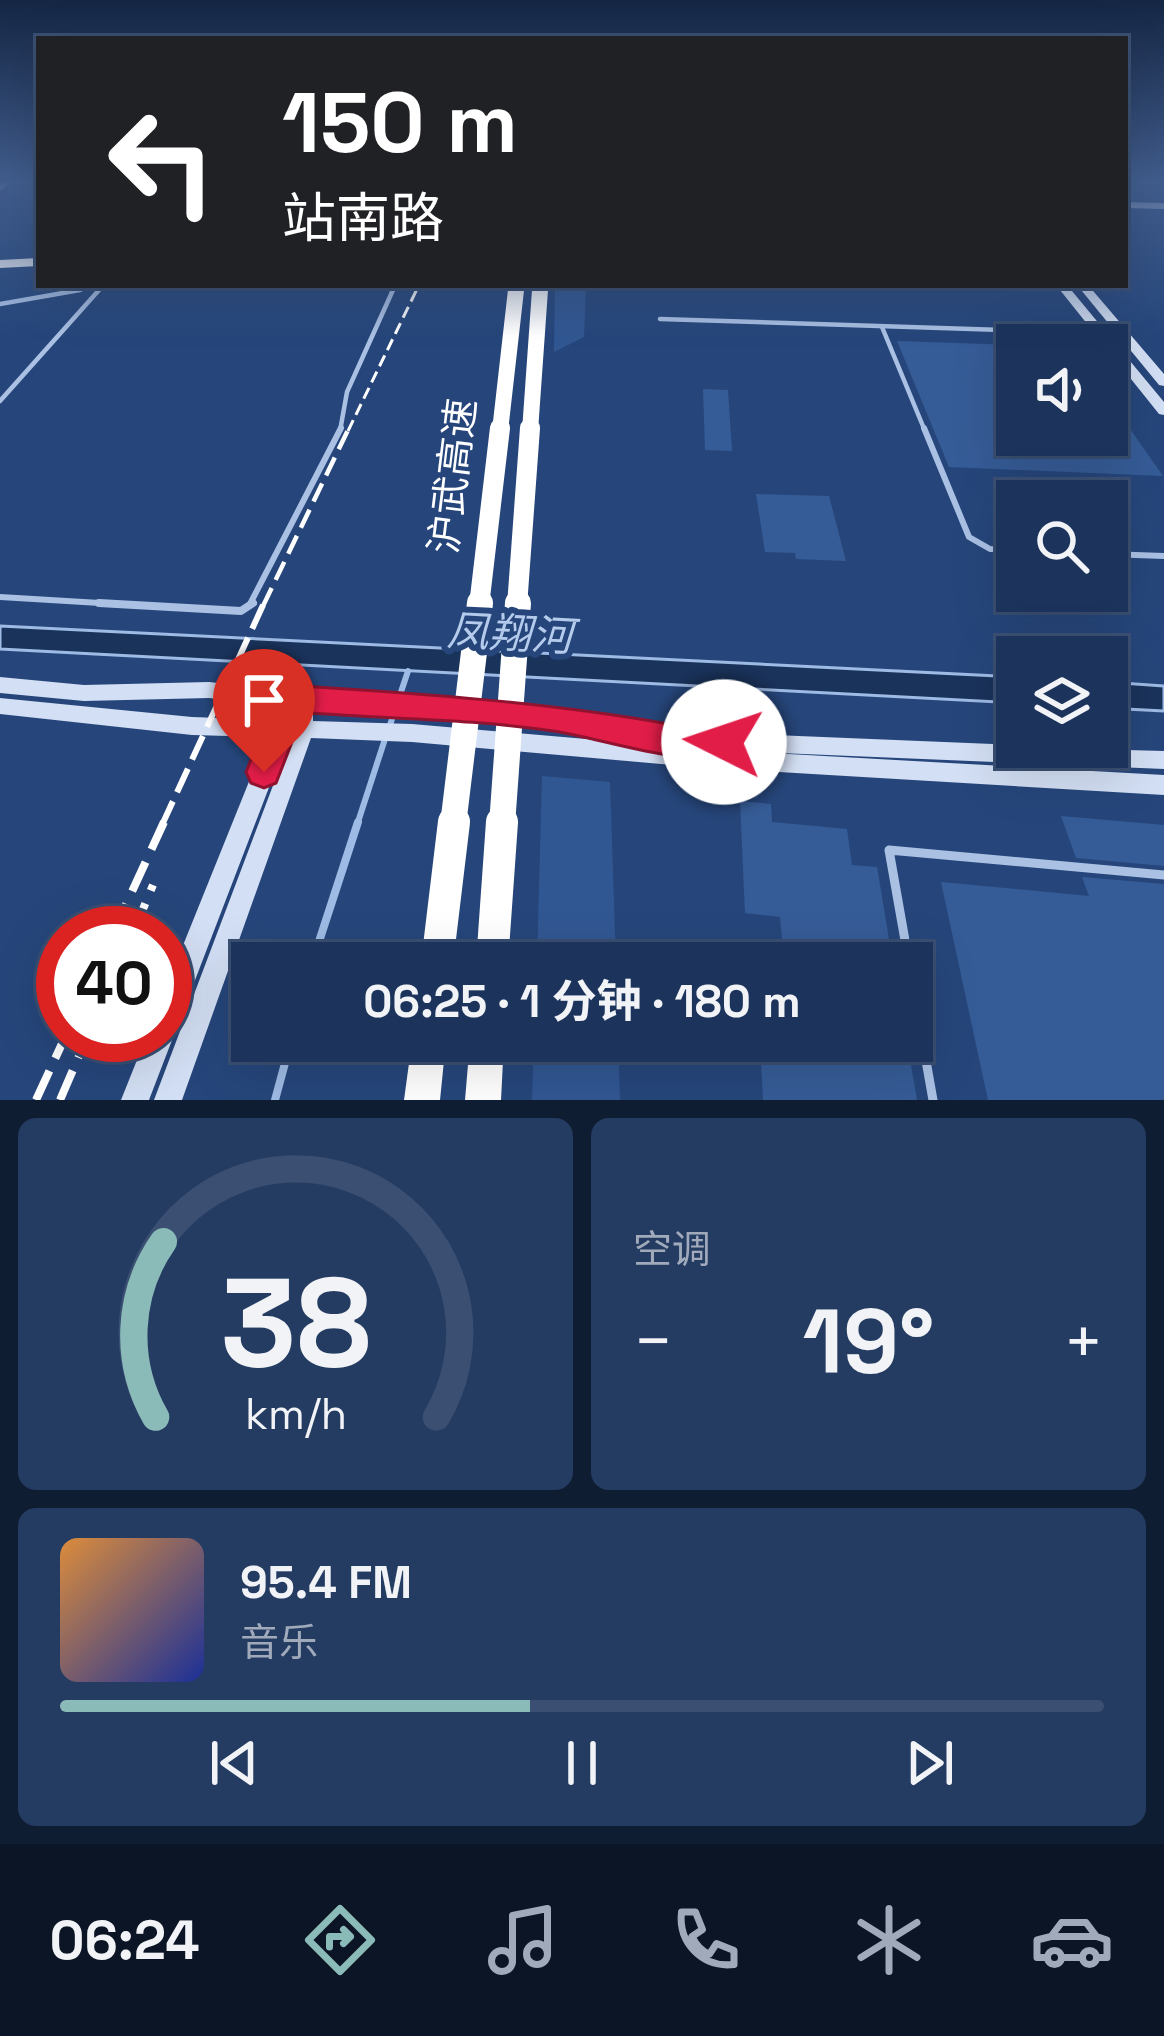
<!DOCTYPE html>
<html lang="zh">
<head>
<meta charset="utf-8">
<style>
  :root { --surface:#1c345c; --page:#253c62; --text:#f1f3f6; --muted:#a0aabb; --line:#3a4f72; --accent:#8bbbb9 }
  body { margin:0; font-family:"Space Grotesk","Noto Sans SC",sans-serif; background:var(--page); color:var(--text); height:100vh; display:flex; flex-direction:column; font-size:45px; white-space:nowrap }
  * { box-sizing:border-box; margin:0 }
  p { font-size:39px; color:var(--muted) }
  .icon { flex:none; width:66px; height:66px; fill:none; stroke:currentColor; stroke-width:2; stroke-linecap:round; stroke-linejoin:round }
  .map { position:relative; height:1100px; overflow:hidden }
  .panel { display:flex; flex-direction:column; gap:18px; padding:18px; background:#0f1d33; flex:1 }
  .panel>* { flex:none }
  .hud { position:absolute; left:36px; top:36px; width:1092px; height:252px; border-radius:0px; box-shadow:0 12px 48px #0002,0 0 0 3px var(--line); background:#202124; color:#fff; overflow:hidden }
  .buttons { position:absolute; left:996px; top:324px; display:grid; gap:24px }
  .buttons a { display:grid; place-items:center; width:132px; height:132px; border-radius:0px; background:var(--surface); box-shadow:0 12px 48px #0002,0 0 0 3px var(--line); font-size:60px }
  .speed { position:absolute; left:36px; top:906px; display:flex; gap:24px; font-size:60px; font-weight:700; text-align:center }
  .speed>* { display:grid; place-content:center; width:156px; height:156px; border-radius:50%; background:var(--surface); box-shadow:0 12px 48px #0002,0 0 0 3px var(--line); line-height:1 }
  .speed .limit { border:18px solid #d22; background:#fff; color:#111 }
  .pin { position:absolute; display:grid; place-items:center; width:102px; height:102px; color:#fff; margin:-123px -51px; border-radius:50% 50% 50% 0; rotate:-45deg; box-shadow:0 0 12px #0007 }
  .pin .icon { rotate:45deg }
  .me { position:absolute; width:132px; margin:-66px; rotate:274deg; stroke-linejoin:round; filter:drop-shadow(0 0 9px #0008) }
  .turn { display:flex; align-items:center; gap:42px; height:252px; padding:0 48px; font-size:54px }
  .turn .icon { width:156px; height:156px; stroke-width:2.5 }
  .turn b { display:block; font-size:84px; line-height:102px }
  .big { font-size:90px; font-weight:700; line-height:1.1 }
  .panel .widget { flex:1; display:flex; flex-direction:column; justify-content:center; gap:18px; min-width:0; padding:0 42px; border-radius:18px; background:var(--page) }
  .panel .dial { align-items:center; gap:0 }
  .dial svg { height:312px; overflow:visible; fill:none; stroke:var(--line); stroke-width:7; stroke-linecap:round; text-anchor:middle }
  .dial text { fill:var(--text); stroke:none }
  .song { display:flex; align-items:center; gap:36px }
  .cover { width:144px; height:144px; border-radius:18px; background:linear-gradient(135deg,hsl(30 70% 55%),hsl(230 70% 35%)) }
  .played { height:12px; border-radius:6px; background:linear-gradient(90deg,var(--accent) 45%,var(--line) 45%) }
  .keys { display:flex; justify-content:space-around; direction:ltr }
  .heat { display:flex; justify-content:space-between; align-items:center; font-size:66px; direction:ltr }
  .panel .tiles { flex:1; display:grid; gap:18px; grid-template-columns:1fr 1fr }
  .widget:last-child { grid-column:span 2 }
  .trip { position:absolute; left:231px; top:942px; width:702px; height:120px; border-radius:0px; background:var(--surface); box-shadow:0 12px 48px #0002,0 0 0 3px var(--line); font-weight:700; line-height:120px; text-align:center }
  .dock { display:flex; height:192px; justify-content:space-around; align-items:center; background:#0b1525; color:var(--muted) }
  .dock .icon { width:84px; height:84px }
  .dock .active { color:var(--accent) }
  .dock b { font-size:54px; color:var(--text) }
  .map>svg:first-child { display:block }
  .green { fill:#315792 }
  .water { fill:#1a335b; stroke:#9ebbe5; stroke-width:3 }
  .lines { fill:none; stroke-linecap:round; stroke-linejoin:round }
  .stream-far1 { stroke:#9ebbe5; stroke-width:6 }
  .stream { stroke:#9ebbe5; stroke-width:8 }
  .building { fill:#365c97 }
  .lane-far4 { stroke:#aac1e4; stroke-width:3 }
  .lane-far3 { stroke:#aac1e4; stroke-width:4.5 }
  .lane-far2 { stroke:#aac1e4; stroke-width:6 }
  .lane-far1 { stroke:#aac1e4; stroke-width:8 }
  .lane { stroke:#aac1e4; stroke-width:9 }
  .secondary { fill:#d3dff4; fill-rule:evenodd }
  .primary { fill:#e9f0fc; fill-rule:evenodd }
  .highway { fill:#fff; fill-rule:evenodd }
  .rail-far3 { stroke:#fff; stroke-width:3; stroke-dasharray:12 6; stroke-linecap:butt }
  .rail-far2 { stroke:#fff; stroke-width:4.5; stroke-dasharray:20 9; stroke-linecap:butt }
  .rail-far1 { stroke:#fff; stroke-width:6; stroke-dasharray:26 10; stroke-linecap:butt }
  .rail { stroke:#fff; stroke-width:8; stroke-dasharray:32 14; stroke-linecap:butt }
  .highway-bridge-far4 { stroke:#fff; stroke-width:12 }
  .highway-bridge-far3 { stroke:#fff; stroke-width:16 }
  .highway-bridge-far2 { stroke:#fff; stroke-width:20 }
  .highway-bridge-far1 { stroke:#fff; stroke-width:26 }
  .highway-bridge { stroke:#fff; stroke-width:32 }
  .route { fill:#e11d48; stroke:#92132f; stroke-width:3 }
  .labels { text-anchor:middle; stroke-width:12; stroke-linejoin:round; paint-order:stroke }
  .street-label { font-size:39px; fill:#fff; stroke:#26467b }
  .water-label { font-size:42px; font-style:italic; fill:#b5cbec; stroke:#26467b }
</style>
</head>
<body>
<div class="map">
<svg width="1164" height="1100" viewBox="0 0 1164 1100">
  <rect width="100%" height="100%" fill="#26467b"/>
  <g class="green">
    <polygon points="555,285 586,285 584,337 554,352"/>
    <polygon points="542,776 610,782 616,963 537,963"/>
    <polygon points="534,1041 618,1041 620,1100 532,1100"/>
  </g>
  <g class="water">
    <polygon points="0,626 1017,677 1017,703 0,649"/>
    <polygon points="1107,682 1164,686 1164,711 1107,708"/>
  </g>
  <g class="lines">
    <g class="stream-far1">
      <polyline points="389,728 408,671"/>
      <polyline points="357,825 385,739"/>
    </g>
    <g class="stream">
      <polyline points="312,963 358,822"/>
      <polyline points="275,1100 291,1041"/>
    </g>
  </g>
  <g class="building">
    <polygon points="897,341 1017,345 1017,435 1107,435 1107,396 1163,476 949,467"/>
    <polygon points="703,389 728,390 732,451 705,450"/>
    <polygon points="756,494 829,496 846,561 796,559 795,553 765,552"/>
    <polygon points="740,801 771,804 772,822 847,829 852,865 877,867 893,963 784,963 780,917 745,913"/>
    <polygon points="1061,816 1164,825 1164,866 1076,858"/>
    <polygon points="1082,877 1164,884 1164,1100 988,1100 941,882 1089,896"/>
    <polygon points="760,1041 907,1041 917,1100 763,1100"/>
  </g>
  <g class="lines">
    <g class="lane-far4">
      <polyline points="63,293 109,285"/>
      <polyline points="97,293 102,287"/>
      <polyline points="391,293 395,285"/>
    </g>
    <g class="lane-far3">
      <polyline points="0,304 80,290"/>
      <polyline points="660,319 1100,333"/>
      <polyline points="882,327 925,431"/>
      <polyline points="0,401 99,290"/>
      <polyline points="340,431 347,392 393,290"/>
    </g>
    <g class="lane-far2">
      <polyline points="924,428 969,537 990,549 1017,550"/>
      <polyline points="1107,554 1164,556"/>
      <polyline points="0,597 150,606"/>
      <polyline points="249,606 341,428"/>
    </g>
    <polyline class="lane-far1" points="99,603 241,611 253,603"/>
    <g class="lane">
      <polyline points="909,963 889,850 1164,875"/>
      <polyline points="912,982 933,1100"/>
    </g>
    <g class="secondary">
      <polygon points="1056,285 1067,285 1164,402 1164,415 1159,414 1107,349 1107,345 1104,345"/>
      <polygon points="1077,285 1088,285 1164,374 1164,386 1159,385"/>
      <path d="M0,677L84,685L209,682L346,697L550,709L680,731L1017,745V747L1164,751V769L734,751L1164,775V795L695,767L412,742L311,738L182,1100H154L291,738H288L149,1100H121L147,1035H165V990L267,737L192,735L0,714V698L192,717L276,720L286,707L209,698L84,701L0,693ZM313,709L550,725L667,746L412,724L313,721Z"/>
    </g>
    <polygon class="primary" points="1125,202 1164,203 1164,209 1125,208"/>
    <g class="highway">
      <polygon points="0,182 12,182 0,190"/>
      <polygon points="39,258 39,266 0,268 0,260"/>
      <polygon points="412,1041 446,1041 440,1100 404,1100"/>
      <polygon points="470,1041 504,1041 501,1100 465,1100"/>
    </g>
    <polyline class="rail-far3" points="348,431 419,285"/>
    <polyline class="rail-far2" points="263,606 349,428"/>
    <polyline class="rail-far1" points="162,825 264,603"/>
    <g class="rail">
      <polyline points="113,933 164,822"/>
      <polyline points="133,933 153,885"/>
      <polyline points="36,1100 66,1035"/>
      <polyline points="60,1100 88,1035"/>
    </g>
    <g class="highway-bridge-far4">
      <polyline points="516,293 517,285"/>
      <polyline points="539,293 540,285"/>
    </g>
    <g class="highway-bridge-far3">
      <polyline points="500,431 516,290"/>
      <polyline points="530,431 540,290"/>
    </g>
    <g class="highway-bridge-far2">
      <polyline points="479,606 500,428"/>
      <polyline points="517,606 530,428"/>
    </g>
    <g class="highway-bridge-far1">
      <polyline points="453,825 480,603"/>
      <polyline points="502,825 518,603"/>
    </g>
    <g class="highway-bridge">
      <polyline points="437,963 454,822"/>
      <polyline points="492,963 502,822"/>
    </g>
  </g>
  <linearGradient id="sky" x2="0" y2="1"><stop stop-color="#152644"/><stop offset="0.54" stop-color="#415d8d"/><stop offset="1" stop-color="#415d8d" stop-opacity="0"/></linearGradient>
  <rect width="1164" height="336" fill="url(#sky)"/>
  <path class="route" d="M302,686C424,694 543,702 663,723C687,727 713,724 736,732L741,742L736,753C688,770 603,738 553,731C473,719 391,719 311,713L294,737L276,783L264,788L251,783L246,772C258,744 271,696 302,686Z"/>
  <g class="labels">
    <g class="street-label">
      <text transform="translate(452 476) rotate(-83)" y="14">沪武高速</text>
    </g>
    <g class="water-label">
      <text transform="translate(510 633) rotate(3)" y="15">凤翔河</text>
    </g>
  </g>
</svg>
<div class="buttons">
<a><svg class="icon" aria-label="sound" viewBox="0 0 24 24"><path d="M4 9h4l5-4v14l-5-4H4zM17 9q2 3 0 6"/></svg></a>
<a><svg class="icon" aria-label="search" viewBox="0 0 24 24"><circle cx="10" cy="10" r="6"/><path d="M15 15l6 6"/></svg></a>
<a><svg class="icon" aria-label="layers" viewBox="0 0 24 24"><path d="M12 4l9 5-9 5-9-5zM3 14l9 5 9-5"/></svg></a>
</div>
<div class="speed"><div class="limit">40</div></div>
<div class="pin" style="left:264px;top:772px;background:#d93025"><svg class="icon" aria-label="arrive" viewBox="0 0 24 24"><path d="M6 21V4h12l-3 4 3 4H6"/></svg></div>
<svg class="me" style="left:724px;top:742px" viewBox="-20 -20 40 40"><circle r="19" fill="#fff"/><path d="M0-13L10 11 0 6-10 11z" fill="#e11d48"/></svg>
<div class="trip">06:25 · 1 分钟 · 180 m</div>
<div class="hud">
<div class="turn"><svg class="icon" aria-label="left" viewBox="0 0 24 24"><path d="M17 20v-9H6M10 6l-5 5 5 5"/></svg><div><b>150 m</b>站南路</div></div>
</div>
</div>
<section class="panel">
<div class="tiles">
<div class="widget dial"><svg viewBox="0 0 100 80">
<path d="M14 69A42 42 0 1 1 86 69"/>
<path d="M14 69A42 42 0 0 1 16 24" stroke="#8bbbb9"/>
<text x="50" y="56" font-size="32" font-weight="700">38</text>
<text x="50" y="72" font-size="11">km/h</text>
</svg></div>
<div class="widget"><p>空调</p>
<div class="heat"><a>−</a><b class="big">19°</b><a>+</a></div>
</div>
<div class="widget">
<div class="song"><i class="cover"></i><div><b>95.4 FM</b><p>音乐</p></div></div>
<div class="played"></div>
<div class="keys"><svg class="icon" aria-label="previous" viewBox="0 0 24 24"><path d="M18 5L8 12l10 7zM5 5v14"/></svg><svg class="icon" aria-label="pause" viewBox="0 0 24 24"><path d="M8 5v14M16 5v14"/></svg><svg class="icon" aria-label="next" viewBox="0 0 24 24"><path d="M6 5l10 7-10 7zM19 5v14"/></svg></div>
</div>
</div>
</section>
<nav class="dock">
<b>06:24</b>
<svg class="icon active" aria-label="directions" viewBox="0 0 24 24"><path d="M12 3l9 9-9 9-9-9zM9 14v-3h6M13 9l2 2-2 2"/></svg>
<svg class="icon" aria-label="music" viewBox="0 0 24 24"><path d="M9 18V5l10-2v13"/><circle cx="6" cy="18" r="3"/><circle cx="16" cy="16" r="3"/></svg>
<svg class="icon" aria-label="phone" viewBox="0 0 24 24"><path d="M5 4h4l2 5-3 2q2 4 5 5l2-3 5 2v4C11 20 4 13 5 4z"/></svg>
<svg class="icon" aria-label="climate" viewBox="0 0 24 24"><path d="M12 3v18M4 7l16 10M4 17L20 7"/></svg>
<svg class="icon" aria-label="car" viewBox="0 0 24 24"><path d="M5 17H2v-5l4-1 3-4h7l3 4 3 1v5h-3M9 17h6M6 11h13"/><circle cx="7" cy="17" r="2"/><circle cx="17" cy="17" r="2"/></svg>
</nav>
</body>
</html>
